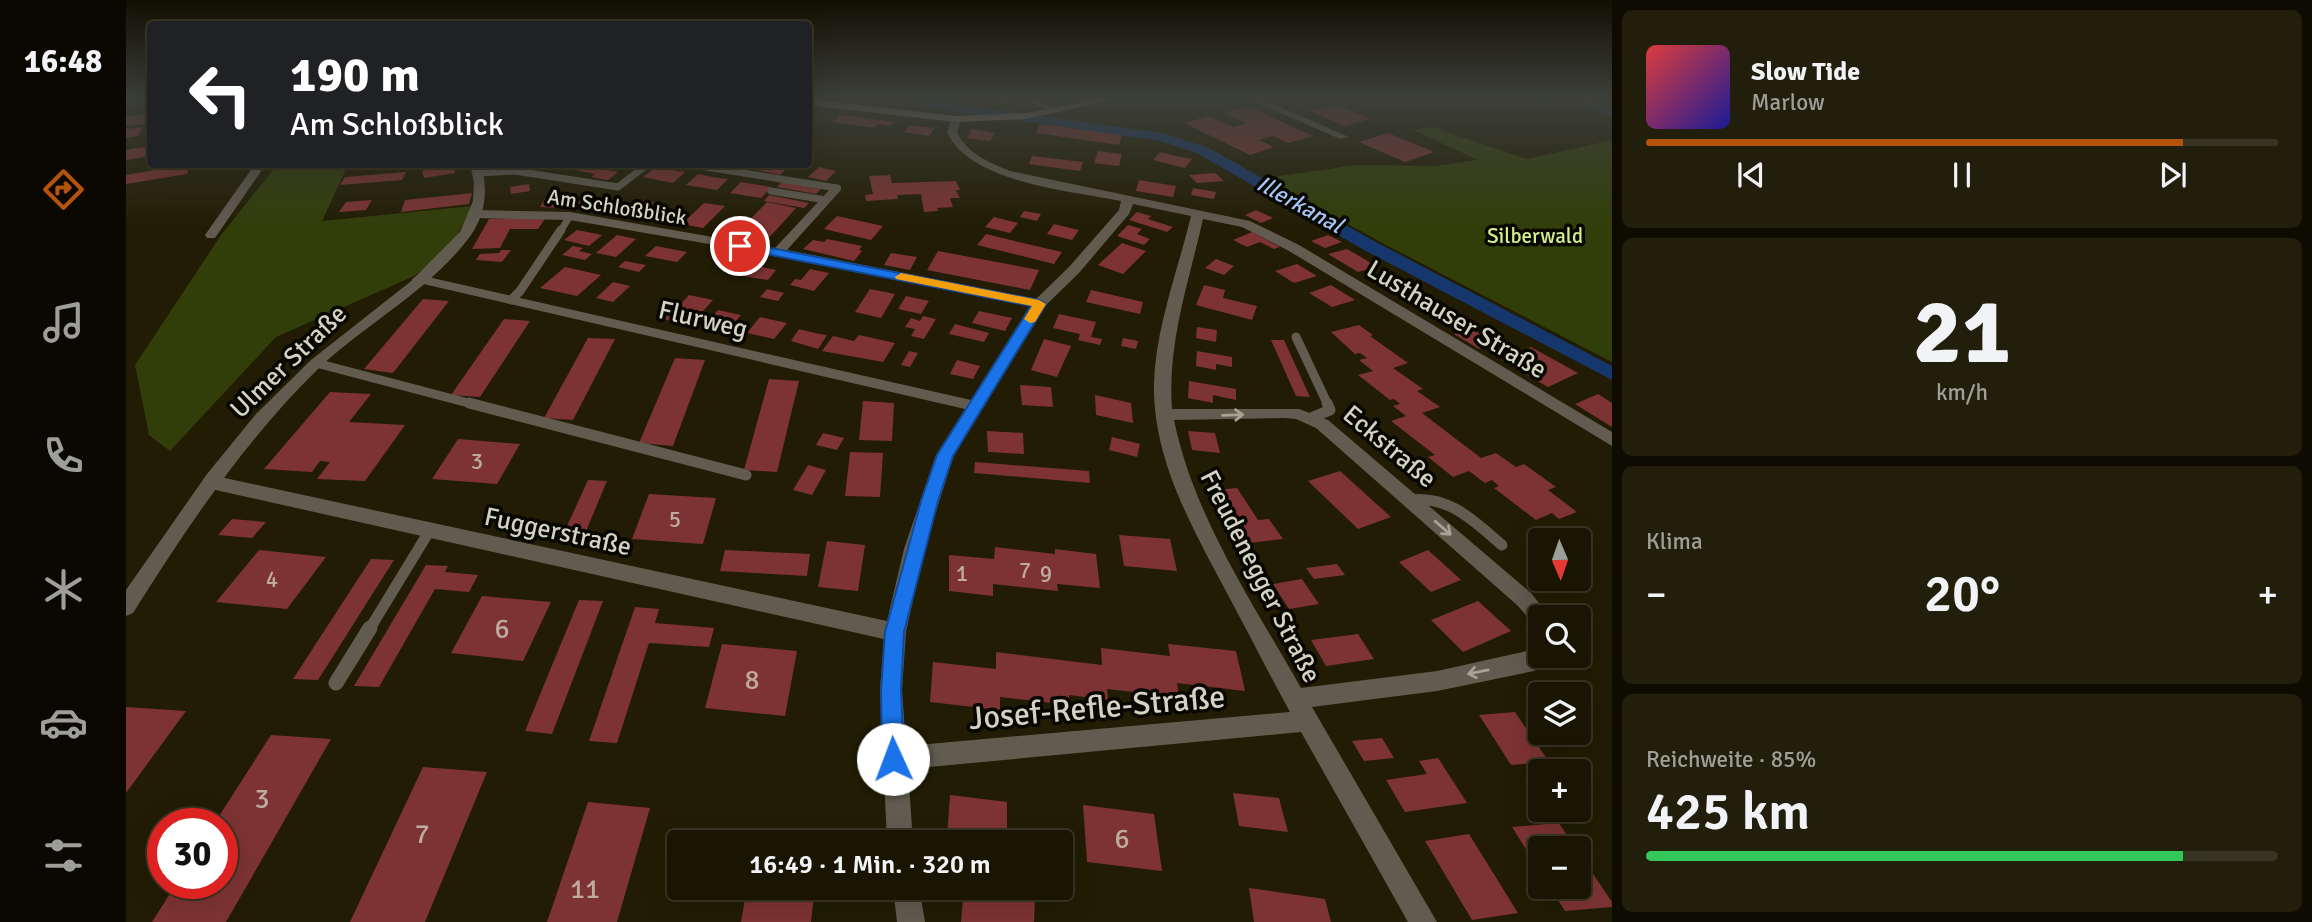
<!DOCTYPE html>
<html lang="de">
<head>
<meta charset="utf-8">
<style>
  :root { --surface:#191502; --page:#221e0c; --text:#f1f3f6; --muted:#9f9f99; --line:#373424; --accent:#b45309 }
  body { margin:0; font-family:Signika,sans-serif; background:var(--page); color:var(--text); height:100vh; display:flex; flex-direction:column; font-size:26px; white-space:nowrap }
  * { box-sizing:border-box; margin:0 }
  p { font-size:23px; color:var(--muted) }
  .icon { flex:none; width:38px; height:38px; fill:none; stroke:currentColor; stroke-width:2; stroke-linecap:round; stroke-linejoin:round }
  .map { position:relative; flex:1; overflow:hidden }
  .panel { display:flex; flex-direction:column; gap:10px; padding:10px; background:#0e0c01; width:700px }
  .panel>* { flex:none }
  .guide { position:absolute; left:21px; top:21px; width:665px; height:147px; border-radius:7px; box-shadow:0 7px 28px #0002,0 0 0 2px var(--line); background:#202124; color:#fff; overflow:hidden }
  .needle { width:46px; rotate:178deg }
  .tools { position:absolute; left:1402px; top:528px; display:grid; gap:14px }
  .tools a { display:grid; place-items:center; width:63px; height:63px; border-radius:7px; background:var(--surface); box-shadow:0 7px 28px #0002,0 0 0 2px var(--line); font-size:35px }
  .speed { position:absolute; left:21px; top:808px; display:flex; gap:14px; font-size:35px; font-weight:700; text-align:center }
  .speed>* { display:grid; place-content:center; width:91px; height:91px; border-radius:50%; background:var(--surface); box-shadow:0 7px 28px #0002,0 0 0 2px var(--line); line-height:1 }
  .speed .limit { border:10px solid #d22; background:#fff; color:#111 }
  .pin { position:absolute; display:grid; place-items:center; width:60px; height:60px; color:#fff; margin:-30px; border:4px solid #fff; border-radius:50%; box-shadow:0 2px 7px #0007 }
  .me { position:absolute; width:77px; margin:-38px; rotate:358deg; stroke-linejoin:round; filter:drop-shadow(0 0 5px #0008) }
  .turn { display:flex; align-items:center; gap:24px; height:147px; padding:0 28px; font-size:32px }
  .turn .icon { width:91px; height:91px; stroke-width:2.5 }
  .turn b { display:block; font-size:49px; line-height:60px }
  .big { font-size:52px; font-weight:600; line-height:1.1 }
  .panel .tile { flex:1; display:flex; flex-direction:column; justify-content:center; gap:10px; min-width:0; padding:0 24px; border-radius:10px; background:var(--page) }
  .panel .dial { align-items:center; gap:0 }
  .dial b { font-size:91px; line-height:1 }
  .song { display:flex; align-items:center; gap:21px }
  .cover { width:84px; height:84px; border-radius:10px; background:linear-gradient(135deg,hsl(0 70% 55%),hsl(240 70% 35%)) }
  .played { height:7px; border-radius:4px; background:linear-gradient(90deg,var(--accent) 85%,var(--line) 85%) }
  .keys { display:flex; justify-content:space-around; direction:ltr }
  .heat { display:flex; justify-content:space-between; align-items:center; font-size:38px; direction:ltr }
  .charge { height:10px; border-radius:5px; background:linear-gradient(90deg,#34c759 85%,var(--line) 0) }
  .trip { position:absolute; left:541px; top:830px; width:406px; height:70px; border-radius:7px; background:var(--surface); box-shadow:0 7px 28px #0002,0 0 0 2px var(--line); font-weight:600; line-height:70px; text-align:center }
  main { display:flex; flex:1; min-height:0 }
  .dock { display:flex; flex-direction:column; width:126px; justify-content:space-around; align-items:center; background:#0a0801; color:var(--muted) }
  .dock .icon { width:49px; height:49px }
  .dock .active { color:var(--accent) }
  .dock b { font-size:32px; color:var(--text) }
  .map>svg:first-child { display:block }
  .green { fill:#323e09 }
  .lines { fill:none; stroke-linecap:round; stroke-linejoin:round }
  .canal { fill:#16376e; fill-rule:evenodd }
  .building { fill:#7d3333 }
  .service-far3 { stroke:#615b50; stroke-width:7 }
  .service-far2 { stroke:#615b50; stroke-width:9 }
  .service-far1 { stroke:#615b50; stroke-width:11 }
  .service { stroke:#615b50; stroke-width:15 }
  .minor { fill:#615b50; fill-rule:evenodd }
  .tertiary { fill:#615b50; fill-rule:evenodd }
  .secondary { fill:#897e6d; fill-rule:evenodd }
  .oneway { stroke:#a6a294 }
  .route { fill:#1a73e8; stroke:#114b97; stroke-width:2 }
  .slow { fill:#f59e0b }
  .labels { text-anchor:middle; stroke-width:7; stroke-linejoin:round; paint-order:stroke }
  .far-street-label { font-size:21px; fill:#d4d2c2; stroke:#080701 }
  .far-park-label { font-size:21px; fill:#d3f088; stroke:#080701 }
  .far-water-label { font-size:23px; font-style:italic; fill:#a4c3f6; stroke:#080701 }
  .number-label { font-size:23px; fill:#beaa9e }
  .street-label { font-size:26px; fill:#d4d2c2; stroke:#080701 }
  .near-number-label { font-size:28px; fill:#beaa9e }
  .near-street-label { font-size:32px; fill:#d4d2c2; stroke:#080701 }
</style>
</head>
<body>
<main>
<nav class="dock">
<b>16:48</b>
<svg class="icon active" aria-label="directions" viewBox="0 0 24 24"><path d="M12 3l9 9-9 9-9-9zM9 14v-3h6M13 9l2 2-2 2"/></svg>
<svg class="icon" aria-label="music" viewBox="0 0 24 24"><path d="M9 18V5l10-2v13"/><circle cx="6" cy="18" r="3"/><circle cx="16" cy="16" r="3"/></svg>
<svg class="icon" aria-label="phone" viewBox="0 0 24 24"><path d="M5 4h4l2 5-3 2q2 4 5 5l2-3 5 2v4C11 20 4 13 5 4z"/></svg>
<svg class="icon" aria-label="climate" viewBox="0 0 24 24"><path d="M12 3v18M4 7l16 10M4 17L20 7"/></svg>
<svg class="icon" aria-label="car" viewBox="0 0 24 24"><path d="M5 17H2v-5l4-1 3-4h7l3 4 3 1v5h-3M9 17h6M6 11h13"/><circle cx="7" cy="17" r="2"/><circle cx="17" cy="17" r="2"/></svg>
<svg class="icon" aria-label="filters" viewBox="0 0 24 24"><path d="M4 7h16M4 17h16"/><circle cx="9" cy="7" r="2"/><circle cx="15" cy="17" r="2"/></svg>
</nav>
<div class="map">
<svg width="1486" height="922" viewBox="0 0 1486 922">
  <rect width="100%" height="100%" fill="#211c03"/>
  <g class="green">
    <polygon points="1306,127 1401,159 1486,140 1486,362 1258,244 1138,178 1231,165 1308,166 1352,160 1287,130"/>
    <polygon points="151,165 222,165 196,221 347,206 325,247 288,276 150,337 44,451 23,435 9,365 95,235"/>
  </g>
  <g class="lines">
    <g class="canal">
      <polygon points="791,98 807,98 815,102 1036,133 1081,147 1250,242 1486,366 1486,380 1238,250 1071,153 1034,141 812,109"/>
      <polygon points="1435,98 1453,98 1486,108 1486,116"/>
    </g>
  </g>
  <g class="building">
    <polygon points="892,98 895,102 873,104 870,99"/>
    <polygon points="1424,98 1475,98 1462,103 1452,100 1442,104"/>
    <polygon points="1209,104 1244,119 1219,126 1184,111"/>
    <polygon points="1121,106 1187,136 1163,143 1147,136 1133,140 1148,147 1124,155 1058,123 1083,116 1107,127 1121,123 1097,113"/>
    <polygon points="23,114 18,124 0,126 0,117"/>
    <polygon points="715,115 768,122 764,126 751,124 748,128 707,122"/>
    <polygon points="914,124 996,135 993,145 910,133"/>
    <polygon points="784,125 809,128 803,136 778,132"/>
    <polygon points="17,127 12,136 0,138 0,129"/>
    <polygon points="846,129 869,133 864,141 841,138"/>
    <polygon points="1262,133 1308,152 1279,162 1233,142"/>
    <polygon points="24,146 24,156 0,160 0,150"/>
    <polygon points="972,151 996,154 993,166 968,163"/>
    <polygon points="1034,152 1050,156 1066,159 1059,168 1027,160"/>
    <polygon points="906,156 957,162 954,171 903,164"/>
    <polygon points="64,164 61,174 0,184 0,175"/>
    <polygon points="419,164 479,164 474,169 492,172 482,180 465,177 469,174"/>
    <polygon points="603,164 665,164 654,175"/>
    <polygon points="328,165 329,173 298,178 296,171"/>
    <polygon points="530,167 544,170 559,172 547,183 517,177"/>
    <polygon points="693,167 710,171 700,181 682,177"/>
    <polygon points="280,172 276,180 214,185 219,177"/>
    <polygon points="1089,173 1098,181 1071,183 1063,175"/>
    <polygon points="572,174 587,177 602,179 591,190 560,185"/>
    <polygon points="764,175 766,183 830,181 834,190 830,190 834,198 824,198 827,207 811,208 812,211 798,212 795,194 771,195 772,199 740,201 739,195 747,194 743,176"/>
    <polygon points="1013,180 1050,186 1047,197 1010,191"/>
    <polygon points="615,182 646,187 635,198 604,193"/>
    <polygon points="656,182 695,189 690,194 651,187"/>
    <polygon points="403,184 404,191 385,194 384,187"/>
    <polygon points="1067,188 1090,192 1088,199 1065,195"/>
    <polygon points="346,193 343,204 275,212 279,200"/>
    <polygon points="643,195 683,203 678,208 638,201"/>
    <polygon points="419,198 452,198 450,201 480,199 476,202 489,204 481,210 414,207"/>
    <polygon points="246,200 240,210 213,212 220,202"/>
    <polygon points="517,200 528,202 522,207 534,209 526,217 503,213"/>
    <polygon points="641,202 670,208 641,240 610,234"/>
    <polygon points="578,203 599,206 577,228 556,224"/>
    <polygon points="1130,210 1147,218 1135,223 1119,215"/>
    <polygon points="898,211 915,214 911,221 894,217"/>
    <polygon points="1011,212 1025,216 1022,219 1047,227 1041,232 1003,220"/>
    <polygon points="711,216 757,226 745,240 698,229"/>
    <polygon points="868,217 892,223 884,233 859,227"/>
    <polygon points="363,219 389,218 419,219 412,229 384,229 374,248 346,249"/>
    <polygon points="928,224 953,230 946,240 921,234"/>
    <polygon points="1002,225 1016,229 1011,234 1024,239 1018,245 991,236"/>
    <polygon points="451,230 476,235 463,246 438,240"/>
    <polygon points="1126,232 1154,247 1148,249 1134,242 1121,247 1107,240"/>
    <polygon points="860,234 897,243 936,252 928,264 851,245"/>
    <polygon points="491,235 510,239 490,257 470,253"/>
    <polygon points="1202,235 1216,242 1199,248 1185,241"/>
    <polygon points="701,239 736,246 733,250 736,251 728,261 677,249 687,240 698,242"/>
    <polygon points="996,243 1020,251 997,274 972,265"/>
    <polygon points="447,246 457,248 453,251 466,254 459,260 436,255"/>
    <polygon points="530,246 561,252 551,262 519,256"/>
    <polygon points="1221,249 1235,257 1251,267 1232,272 1202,254"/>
    <polygon points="375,250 385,250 376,262 350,260 354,254 373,253"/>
    <polygon points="812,251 913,270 904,290 801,270"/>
    <polygon points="765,253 791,257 784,270 758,265"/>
    <polygon points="1090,259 1108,266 1098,275 1079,268"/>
    <polygon points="499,261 520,265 513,272 492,267"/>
    <polygon points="614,262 650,270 642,280 603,274"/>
    <polygon points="1171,264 1191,276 1168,283 1149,271"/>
    <polygon points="439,267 475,275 451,296 414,288"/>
    <polygon points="684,269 703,273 688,291 664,285 669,279 675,280"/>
    <polygon points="1262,274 1285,288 1267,293 1244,279"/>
    <polygon points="487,282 504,286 487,302 470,298"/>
    <polygon points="1078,285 1099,290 1097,298 1131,306 1126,320 1070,305"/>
    <polygon points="1205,285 1229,300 1206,307 1183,293"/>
    <polygon points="641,289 658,293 652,301 634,297"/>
    <polygon points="744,289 769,294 755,318 729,312"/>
    <polygon points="965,290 1017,302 1014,314 960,302"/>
    <polygon points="563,295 587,300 569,320 550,316 545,321 533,318 544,306 551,308"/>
    <polygon points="780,296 803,301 795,314 772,309"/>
    <polygon points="297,299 323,301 267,373 238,369"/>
    <polygon points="1299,299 1326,315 1311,320 1284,304"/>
    <polygon points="592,310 615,315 604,328 581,323"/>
    <polygon points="853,311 886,318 879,331 846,323"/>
    <polygon points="933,314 970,322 965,337 976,339 974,345 952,340 954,334 927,328"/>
    <polygon points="797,316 810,319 798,339 785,336 789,329 779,327 785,318 794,321"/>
    <polygon points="634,317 661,323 648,339 621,333"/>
    <polygon points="378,319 404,321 354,397 325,395"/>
    <polygon points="829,324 863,333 858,342 823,334"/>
    <polygon points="1233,325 1247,335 1244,336 1282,363 1267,368 1297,389 1291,391 1314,407 1296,413 1355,458 1370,453 1390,467 1398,464 1430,487 1422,490 1451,512 1433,519 1426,513 1410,520 1368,488 1373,486 1366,480 1359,483 1343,471 1327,477 1302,457 1309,455 1265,421 1280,416 1267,406 1274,404 1268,399 1264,400 1232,375 1247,371 1233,360 1241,358 1234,353 1229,354 1205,332"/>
    <polygon points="1071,327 1091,330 1090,342 1070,338"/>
    <polygon points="1344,328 1369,343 1353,349 1328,334"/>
    <polygon points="673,329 693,334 701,335 692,349 665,341"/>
    <polygon points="733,335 769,343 757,362 696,351 707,336 728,341"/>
    <polygon points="462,338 489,339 447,420 418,418"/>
    <polygon points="997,338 1012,341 1010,349 995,346"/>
    <polygon points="918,339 945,346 931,377 905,370"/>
    <polygon points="1145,340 1158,340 1184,397 1170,396"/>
    <polygon points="1405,347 1452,373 1422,387 1375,360"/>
    <polygon points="783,351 792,353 784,367 775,365"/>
    <polygon points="1071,351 1106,357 1106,367 1090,364 1090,370 1070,366"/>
    <polygon points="549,358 579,360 547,446 513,443"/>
    <polygon points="831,360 854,366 847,379 824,374"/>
    <polygon points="643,379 673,381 651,472 618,470"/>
    <polygon points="1063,381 1110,389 1110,400 1087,395 1087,403 1062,398"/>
    <polygon points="894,385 925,387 927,407 896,405"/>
    <polygon points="204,392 245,394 223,422 279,425 239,481 191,479 204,462 194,461 186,472 138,469"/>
    <polygon points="1472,394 1486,403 1486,427 1449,404"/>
    <polygon points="969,395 1005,403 1007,423 970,415"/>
    <polygon points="737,401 768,403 766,441 733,440"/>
    <polygon points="861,431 897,433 898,454 862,452"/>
    <polygon points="1062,431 1089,433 1094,453 1066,450"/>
    <polygon points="697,433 718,438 711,450 690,445"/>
    <polygon points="986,437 1014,444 1011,457 983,450"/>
    <polygon points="332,439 394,444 371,484 306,479"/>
    <polygon points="724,452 757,453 754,497 719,496"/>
    <polygon points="849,462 963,471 964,483 848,473"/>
    <polygon points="682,465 700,470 686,495 667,490"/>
    <polygon points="1214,471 1265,517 1232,529 1182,481"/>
    <polygon points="462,480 481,481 458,536 437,535"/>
    <polygon points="1111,488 1132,520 1143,519 1157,539 1124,543 1090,490"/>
    <polygon points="523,494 590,498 577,544 506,539"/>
    <polygon points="106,519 140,522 126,538 92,535"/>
    <polygon points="993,535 1044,539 1051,571 998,566"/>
    <polygon points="701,541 739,545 732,591 692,587"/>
    <polygon points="869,547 929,554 929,549 970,554 974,588 931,584 932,591 867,584 867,596 823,591 823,555 868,559"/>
    <polygon points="133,550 200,557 161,609 90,602"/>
    <polygon points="599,550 684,554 681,576 594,571"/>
    <polygon points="1302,550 1335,580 1305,592 1273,562"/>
    <polygon points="245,559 268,560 192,680 167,679"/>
    <polygon points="1211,564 1219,575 1188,579 1180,568"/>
    <polygon points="300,565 322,566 319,572 352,575 343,592 309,589 253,687 228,686"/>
    <polygon points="1176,579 1193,604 1163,609 1147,584"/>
    <polygon points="356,596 425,602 397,661 325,653"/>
    <polygon points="453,600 477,601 426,734 399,731"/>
    <polygon points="1352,601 1385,631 1337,652 1305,620"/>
    <polygon points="509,607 533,609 529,623 588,628 583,647 523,643 491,743 463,741"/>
    <polygon points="1232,634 1248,659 1200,666 1185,640"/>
    <polygon points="596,644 671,651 659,716 579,708"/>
    <polygon points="1042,644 1110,651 1119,691 1051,683 1053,697 981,689 982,700 943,695 943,705 874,697 874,710 804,702 807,662 870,669 870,652 976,665 975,648 1044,656"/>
    <polygon points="0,707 60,711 0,793"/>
    <polygon points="1389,712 1423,762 1385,765 1353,715"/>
    <polygon points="145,735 205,739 100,922 26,922 50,884 96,884 96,824 88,824"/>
    <polygon points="1256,738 1268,758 1238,761 1226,741"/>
    <polygon points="1312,758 1341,803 1279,812 1260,780 1301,774 1293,761"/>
    <polygon points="297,767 361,772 299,922 224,922"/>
    <polygon points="1107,793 1153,798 1162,832 1113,826"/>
    <polygon points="824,795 881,802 881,842 852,842 821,837"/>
    <polygon points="462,802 524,808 491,922 421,922"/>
    <polygon points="957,805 1028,814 1036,871 961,862"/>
    <polygon points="1433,823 1450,849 1414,849 1414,872 1386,827"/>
    <polygon points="631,828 696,833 695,842 629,842"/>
    <polygon points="1343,834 1392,913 1346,920 1299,841"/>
    <polygon points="1452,852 1486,902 1486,907 1439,911 1424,887 1452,887"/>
    <polygon points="621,887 689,887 685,922 615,922"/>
    <polygon points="838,887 855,887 909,897 908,922 835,922"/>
    <polygon points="1123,888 1199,899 1205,922 1128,922"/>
  </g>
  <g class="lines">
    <g class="service-far3">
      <polyline points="561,164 711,188"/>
      <polyline points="352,173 389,171 492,187 522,164"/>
      <polyline points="645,191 700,200"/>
      <polyline points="434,232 444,216"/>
    </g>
    <g class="service-far2">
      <polyline points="385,300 394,291 435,230"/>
      <polyline points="1170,337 1202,405"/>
      <polyline points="190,363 350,405"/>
    </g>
    <g class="service-far1">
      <polyline points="343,403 620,475"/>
      <polyline points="1185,418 1204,410 1201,403"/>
      <path d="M1284,500C1323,495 1348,521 1376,545"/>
      <polyline points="243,630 304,530"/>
    </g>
    <polyline class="service" points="210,683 244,628"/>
    <g class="minor">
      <polygon points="892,98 905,98 938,111 930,113"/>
      <polygon points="947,98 958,98 967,104 959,106"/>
      <polygon points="1121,98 1134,98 1223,137 1214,139"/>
      <path d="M826,117L835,119L831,132C841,154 863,162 884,171L1124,221L1173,245L1486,432V446L1163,251L1116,227L1077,219C1063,282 1041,343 1046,409H1173L1202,420L1405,593L1425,618H1414V626L1408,624L1391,605L1190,428L1170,419L1158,418L1048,420C1068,517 1127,603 1175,688L1311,671L1414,648V656H1429L1426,663L1408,671L1311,691L1186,707L1311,922H1282L1175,732L782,769L787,842H761L754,690L758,639L85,489L79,487L76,482L79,477L85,475L761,621L778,549L810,455L839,409L293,283L286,279L293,275L845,400L904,306L652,256L444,220L351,218L345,214L351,210L444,212L649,248L707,186H715V190L661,250L910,299L943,267L993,210L995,201C945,191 844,183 821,132ZM1007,204L1065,216C1052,270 1030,326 1028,382C1026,459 1067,529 1102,595C1123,634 1143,674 1164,712L780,746L776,690L780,632L798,549L828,455L919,306L953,273L1003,214Z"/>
      <polygon points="129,164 140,164 89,238 81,238 79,235"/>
      <polygon points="767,887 793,887 799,922 771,922"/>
    </g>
    <path class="tertiary" d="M344,164H355C362,190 360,213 345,235C305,290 242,322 193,368C119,440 62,526 7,613L0,616V590L81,474L130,414L185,360L284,282L334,232L347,201L348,183Z"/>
    <polygon class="secondary" points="977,98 995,98 900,119 830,122 682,105 682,99 830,116 900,113"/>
  </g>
  <defs><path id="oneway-shaft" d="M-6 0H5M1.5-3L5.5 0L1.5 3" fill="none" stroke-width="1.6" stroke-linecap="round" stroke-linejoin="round" transform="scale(1.75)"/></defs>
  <g class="oneway">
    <use href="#oneway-shaft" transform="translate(1107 415) rotate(-2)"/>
    <use href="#oneway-shaft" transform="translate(1317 528) rotate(41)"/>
    <use href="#oneway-shaft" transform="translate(1352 672) rotate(169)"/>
  </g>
  <linearGradient id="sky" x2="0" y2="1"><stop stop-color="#120f02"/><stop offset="0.43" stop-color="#3d4039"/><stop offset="1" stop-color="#3d4039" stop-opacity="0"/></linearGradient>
  <rect width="1486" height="227" fill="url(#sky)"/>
  <polygon class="route" points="614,242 913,300 920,304 827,456 812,501 778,632 775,690 778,759 775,767 767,770 759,767 756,759 755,690 759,632 795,501 811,455 905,306 609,248 608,246"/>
  <polygon class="slow" points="775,273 913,300 920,304 909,322 904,323 898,319 906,306 770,279 769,277"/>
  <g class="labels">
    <g class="far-street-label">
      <text transform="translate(491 207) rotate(9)" y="7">Am Schloßblick</text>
    </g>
    <g class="far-park-label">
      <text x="1409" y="243">Silberwald</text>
    </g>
    <g class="far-water-label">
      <text transform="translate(1174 204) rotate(29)" y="8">Illerkanal</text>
    </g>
    <g class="number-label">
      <text x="351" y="469">3</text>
      <text x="549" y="527">5</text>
      <text x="899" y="578">7</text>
      <text x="836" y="581">1</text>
      <text x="920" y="582">9</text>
      <text x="146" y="587">4</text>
    </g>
    <g class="street-label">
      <text transform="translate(577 319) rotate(13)" y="9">Flurweg</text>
      <text transform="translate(1331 319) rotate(31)" y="9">Lusthauser Straße</text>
      <text transform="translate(162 361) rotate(-44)" y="9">Ulmer Straße</text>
      <text transform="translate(1264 446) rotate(40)" y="9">Eckstraße</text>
      <text transform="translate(432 531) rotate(12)" y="9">Fuggerstraße</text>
      <text transform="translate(1135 576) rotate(63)" y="9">Freudenegger Straße</text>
    </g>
    <g class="near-number-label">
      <text x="376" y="638">6</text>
      <text x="626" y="689">8</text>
      <text x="136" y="808">3</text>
      <text x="296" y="843">7</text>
      <text x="996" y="848">6</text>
      <text x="459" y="898">11</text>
    </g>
    <g class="near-street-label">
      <text transform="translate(971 707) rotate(-5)" y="11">Josef-Refle-Straße</text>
    </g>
  </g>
</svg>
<div class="tools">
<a><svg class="needle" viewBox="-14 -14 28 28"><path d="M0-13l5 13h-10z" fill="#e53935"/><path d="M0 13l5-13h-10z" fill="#9f9f99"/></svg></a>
<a><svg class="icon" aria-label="search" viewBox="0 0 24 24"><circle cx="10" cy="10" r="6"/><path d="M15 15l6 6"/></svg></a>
<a><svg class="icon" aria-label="layers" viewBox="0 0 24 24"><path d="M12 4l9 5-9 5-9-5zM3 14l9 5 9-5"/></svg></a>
<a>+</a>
<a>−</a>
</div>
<div class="speed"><div class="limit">30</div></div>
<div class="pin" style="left:614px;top:246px;background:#d93025"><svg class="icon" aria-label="arrive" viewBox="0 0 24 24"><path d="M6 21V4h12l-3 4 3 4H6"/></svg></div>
<svg class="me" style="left:767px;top:759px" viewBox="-20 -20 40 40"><circle r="19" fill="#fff"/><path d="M0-13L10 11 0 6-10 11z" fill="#1a73e8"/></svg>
<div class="trip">16:49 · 1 Min. · 320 m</div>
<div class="guide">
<div class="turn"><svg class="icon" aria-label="left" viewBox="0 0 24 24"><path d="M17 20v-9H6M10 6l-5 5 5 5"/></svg><div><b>190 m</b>Am Schloßblick</div></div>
</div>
</div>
<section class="panel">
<div class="tile">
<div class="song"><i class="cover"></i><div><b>Slow Tide</b><p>Marlow</p></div></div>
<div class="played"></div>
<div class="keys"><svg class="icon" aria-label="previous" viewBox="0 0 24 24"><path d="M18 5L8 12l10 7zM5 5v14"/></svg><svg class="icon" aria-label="pause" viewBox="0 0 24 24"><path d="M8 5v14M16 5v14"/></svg><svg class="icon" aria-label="next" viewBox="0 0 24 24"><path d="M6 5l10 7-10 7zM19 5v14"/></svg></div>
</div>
<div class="tile dial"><b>21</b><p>km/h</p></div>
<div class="tile"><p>Klima</p>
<div class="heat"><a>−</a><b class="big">20°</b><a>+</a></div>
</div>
<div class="tile"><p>Reichweite · 85%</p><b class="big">425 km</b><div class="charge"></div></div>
</section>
</main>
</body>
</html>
